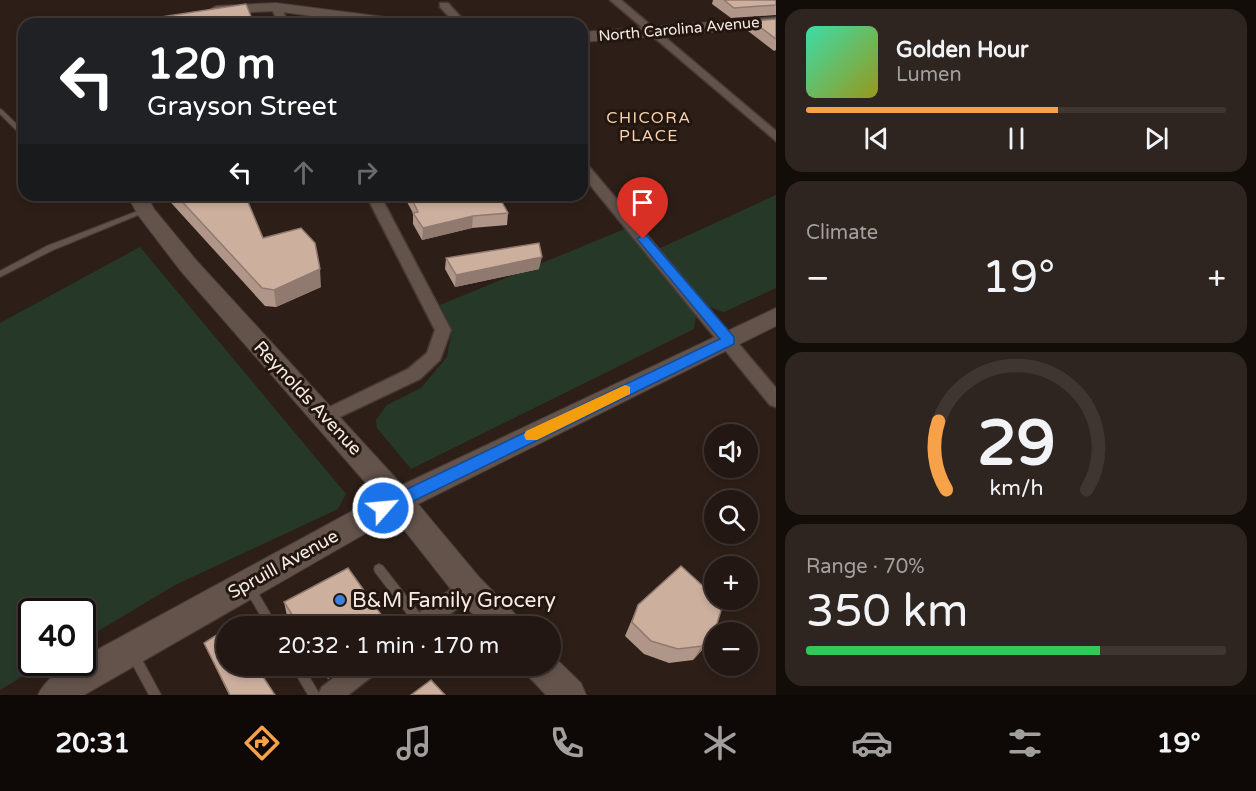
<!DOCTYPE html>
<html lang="en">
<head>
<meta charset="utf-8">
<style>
  :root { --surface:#221712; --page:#2e2420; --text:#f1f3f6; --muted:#a29f9f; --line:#3f3632; --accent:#f7a149 }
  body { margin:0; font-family:"Varela Round",sans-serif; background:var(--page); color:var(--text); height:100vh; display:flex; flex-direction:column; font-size:22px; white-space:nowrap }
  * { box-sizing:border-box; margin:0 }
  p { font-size:20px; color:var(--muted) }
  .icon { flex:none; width:33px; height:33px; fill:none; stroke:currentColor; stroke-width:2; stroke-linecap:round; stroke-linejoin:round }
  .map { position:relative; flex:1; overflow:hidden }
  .sheet { display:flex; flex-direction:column; gap:9px; padding:9px; background:#130d0a; width:480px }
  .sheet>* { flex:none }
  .banner { position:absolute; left:18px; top:18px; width:570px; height:183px; border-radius:18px; box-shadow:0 3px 9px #0003,0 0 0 2px var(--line); background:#202124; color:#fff; overflow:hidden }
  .controls { position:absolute; left:704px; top:424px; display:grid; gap:12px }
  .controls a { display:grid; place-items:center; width:54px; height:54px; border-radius:50%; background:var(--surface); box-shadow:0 3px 9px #0003,0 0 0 2px var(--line); font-size:30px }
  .speed { position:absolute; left:18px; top:598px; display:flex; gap:12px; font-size:30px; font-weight:700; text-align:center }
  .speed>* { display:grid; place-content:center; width:78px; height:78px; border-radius:50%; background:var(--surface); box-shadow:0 3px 9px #0003,0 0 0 2px var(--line); line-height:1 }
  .speed .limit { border:3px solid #111; border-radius:9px; background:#fff; color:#111 }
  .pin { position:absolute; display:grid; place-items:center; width:51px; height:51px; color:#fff; margin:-62px -26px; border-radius:50% 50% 50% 0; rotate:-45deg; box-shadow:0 0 6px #0007 }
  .pin .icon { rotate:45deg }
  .me { position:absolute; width:66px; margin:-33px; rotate:63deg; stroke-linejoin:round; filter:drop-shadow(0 0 4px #0008) }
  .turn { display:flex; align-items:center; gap:21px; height:126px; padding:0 30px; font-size:27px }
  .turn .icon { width:78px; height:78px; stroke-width:2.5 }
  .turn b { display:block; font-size:42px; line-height:51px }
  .lanes { display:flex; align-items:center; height:57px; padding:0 30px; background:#0003; justify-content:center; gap:30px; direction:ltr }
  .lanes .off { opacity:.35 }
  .big { font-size:45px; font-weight:600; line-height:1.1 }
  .sheet .widget { flex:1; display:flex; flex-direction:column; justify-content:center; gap:9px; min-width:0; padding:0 21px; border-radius:18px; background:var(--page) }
  .sheet .dial { align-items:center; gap:0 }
  .dial svg { height:156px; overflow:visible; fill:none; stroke:var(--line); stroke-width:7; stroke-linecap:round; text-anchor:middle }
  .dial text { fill:var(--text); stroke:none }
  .song { display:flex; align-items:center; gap:18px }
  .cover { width:72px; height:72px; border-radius:9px; background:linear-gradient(135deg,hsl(160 70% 55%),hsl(60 70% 35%)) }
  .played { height:6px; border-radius:3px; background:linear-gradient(90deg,var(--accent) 60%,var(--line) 60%) }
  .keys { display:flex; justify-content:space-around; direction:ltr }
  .heat { display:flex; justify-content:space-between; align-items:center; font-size:33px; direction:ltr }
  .charge { height:9px; border-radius:4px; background:linear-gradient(90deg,#34c759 70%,var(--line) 0) }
  .trip { position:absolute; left:216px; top:616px; width:345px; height:60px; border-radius:30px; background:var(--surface); box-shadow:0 3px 9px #0003,0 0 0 2px var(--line); font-weight:600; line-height:60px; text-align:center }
  .tabs { display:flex; height:96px; justify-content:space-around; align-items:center; background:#0e0907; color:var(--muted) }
  .tabs .icon { width:42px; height:42px }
  .tabs .on { color:var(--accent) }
  .tabs b { font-size:27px; color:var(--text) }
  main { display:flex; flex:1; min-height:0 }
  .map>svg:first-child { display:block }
  .green { fill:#263929 }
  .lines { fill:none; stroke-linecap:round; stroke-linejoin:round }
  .lane-casing { stroke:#463b36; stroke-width:2 }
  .street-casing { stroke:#463b36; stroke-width:3 }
  .secondary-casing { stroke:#463b36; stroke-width:2 }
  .lane { fill:#63534b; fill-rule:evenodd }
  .street { fill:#63534b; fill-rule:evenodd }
  .secondary { fill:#63534b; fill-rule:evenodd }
  .wall { fill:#b09688 }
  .shaded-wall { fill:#907a6f }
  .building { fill:#cdaf9e; stroke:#907a6f; stroke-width:1.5 }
  .route { fill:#1a73e8; stroke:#114b97; stroke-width:1.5 }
  .slow { fill:#f59e0b }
  .shop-dot { fill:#3f7fe0; stroke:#23160f; stroke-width:2 }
  .labels { text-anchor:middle; stroke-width:6; stroke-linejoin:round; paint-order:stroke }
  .far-street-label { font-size:15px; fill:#f6ece7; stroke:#23160f }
  .far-neighbourhood-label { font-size:16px; letter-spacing:1.5px; fill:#f7d2b1; stroke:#23160f }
  .street-label { font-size:18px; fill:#f6ece7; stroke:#23160f }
  .near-poi-label { font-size:21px; fill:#f6ece7; stroke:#23160f; text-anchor:start }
</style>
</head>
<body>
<main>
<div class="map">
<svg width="776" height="695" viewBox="0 0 776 695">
  <rect width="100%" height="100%" fill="#2d1f18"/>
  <g class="green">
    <polygon points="776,195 776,288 724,312 698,303 694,329 411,469 377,428 376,420 387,405 421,388 447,357 452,329 440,305 632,226 654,251"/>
    <polygon points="140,247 346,494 338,509 175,585 83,640 82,612 32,612 32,663 44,663 0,690 0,323"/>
  </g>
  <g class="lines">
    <defs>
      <g id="lane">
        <polygon points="0,109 2,110 24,131 24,137 22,136 0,114"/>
        <polygon points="143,209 145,209 148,211 53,250 0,277 0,271 47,246"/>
        <polygon points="379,564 383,566 425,620 426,624 425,627 417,627 375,572 374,569 375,566"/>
        <polygon points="250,584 254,586 278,627 267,627 245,589 246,586"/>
        <polygon points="134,650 138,652 161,695 149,695 128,656 130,652"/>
        <polygon points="291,666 303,666 320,695 308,695"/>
      </g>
      <g id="street">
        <polygon points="610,0 621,0 776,131 776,141"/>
        <polygon points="440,3 448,3 467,24 456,24 440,7"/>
        <polygon points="276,4 281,7 289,24 279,24 271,7"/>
        <polygon points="582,163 587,164 776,388 776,407 770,405 582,175"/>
        <polygon points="366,195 380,195 451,330 440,360 420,379 323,425 317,423 314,418 317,413 408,369 427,353 435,330"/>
        <polygon points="468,577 475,580 478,587 475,594 434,627 406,627 409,620"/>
        <polygon points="349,666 378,666 375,674 348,695 318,695 322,687"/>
      </g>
      <g id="secondary">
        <polygon points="276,3 400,19 408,24 367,24 276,11 216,14 209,10 216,6"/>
        <polygon points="776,17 776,27 582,42 582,32"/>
        <path d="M127,195H147L154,209L196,260L402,485L776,308V326L418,504L479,577L517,616L522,627H485L457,597L394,517L84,695H38C45,680 65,663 82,663V658L378,497L180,270L138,215Z"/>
        <polygon points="550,653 581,683 586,695 546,695 530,678 526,666 550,666"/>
      </g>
    </defs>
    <use href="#lane" class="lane-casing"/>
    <use href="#street" class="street-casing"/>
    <use href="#secondary" class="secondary-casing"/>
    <use href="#lane" class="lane"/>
    <use href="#street" class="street"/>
    <use href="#secondary" class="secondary"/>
  </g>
  <g class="wall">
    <polygon points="713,0 775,0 776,1 776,15 731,18 712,4"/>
    <polygon points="776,19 776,50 774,51 748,31 752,21"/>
    <polygon points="164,195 245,195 263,238 321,287 276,307 265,306"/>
    <polygon points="407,195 498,195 508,213 507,225 472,228 422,240 413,224 413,213 407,202"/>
    <polygon points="511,195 539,195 516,200"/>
    <polygon points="446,258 539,269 455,287 445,269"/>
    <polygon points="284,602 385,627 294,627 287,616"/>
    <polygon points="638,605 705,647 693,660 669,663 644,654 625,636"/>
    <polygon points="204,643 275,695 229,695"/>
    <polygon points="319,666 344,666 328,679"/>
  </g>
  <g class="shaded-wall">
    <polygon points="516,195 539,195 516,200"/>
    <polygon points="473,216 472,228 422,240 423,228"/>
    <polygon points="542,257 539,269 455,287 456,275"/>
    <polygon points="320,269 321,287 276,307 274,290"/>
    <polygon points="385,620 385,627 375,627"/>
    <polygon points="714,633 705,647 693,660 702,646"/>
    <polygon points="326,666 344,666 328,679"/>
  </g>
  <g class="building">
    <polygon points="724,0 775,0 776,1 776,5 734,8"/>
    <polygon points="246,4 254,24 115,24"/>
    <polygon points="776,19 776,39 752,21"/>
    <polygon points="176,195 245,195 263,238 301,228 315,243 320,269 274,290 262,288"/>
    <polygon points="410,195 498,195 508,213 473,216 423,228 413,213 418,212"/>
    <polygon points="539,243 542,257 456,275 446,258"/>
    <polygon points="681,566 714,596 714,600 718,600 723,604 714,633 702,646 678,649 651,641 632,622 638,605"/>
    <polygon points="348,568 385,620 375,627 300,627 284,602"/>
    <polygon points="226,629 226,666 256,666 275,695 230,695 204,643"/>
    <polygon points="431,680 445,695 411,695"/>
  </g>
  <polygon class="route" points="643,235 647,236 734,337 734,344 389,513 378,513 375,508 378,503 720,339 639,241 637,239"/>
  <polygon class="slow" points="625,385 630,387 630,394 537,440 526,440 524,435 526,431"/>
  <circle class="shop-dot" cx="340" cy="600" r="6"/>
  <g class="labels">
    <g class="far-street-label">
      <text transform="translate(679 29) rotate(-5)" y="5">North Carolina Avenue</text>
    </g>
    <g class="far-neighbourhood-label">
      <text x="649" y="123">CHICORA<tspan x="649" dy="18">PLACE</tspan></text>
    </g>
    <g class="street-label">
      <text transform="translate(308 398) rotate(47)" y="6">Reynolds Avenue</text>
      <text transform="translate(283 564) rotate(-29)" y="6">Spruill Avenue</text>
    </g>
    <g class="near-poi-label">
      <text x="352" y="607">B&amp;M Family Grocery</text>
    </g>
  </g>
</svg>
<div class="controls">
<a><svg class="icon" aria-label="sound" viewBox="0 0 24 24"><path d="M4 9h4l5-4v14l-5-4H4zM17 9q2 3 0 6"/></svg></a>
<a><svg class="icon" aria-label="search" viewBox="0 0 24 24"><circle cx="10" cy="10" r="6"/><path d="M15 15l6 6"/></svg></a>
<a>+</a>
<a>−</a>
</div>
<div class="speed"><div class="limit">40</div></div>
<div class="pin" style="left:643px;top:239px;background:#d93025"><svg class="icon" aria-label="arrive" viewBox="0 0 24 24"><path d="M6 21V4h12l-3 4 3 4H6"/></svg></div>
<svg class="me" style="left:383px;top:508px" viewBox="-20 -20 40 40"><circle r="17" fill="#1a73e8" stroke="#fff" stroke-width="3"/><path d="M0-11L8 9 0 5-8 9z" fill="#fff"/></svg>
<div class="trip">20:32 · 1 min · 170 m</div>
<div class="banner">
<div class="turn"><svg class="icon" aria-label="left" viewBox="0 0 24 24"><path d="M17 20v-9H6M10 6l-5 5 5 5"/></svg><div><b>120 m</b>Grayson Street</div></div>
<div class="lanes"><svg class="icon" aria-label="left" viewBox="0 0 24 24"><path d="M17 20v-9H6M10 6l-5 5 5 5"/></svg><svg class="icon off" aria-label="ahead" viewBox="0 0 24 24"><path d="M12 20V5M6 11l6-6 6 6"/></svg><svg class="icon off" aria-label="right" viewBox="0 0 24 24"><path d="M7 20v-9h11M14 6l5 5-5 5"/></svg></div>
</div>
</div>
<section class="sheet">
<div class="widget">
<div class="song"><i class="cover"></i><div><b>Golden Hour</b><p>Lumen</p></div></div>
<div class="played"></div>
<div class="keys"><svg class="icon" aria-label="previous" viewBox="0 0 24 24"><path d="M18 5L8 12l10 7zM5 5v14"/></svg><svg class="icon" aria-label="pause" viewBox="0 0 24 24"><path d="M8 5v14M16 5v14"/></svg><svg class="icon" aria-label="next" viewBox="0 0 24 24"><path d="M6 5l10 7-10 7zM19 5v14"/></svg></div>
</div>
<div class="widget"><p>Climate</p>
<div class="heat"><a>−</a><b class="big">19°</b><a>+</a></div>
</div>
<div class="widget dial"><svg viewBox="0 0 100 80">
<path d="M14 69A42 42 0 1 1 86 69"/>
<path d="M14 69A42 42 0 0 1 10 34" stroke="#f7a149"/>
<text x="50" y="56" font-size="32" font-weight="700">29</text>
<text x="50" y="72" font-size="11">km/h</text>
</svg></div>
<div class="widget"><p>Range · 70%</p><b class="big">350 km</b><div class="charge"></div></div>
</section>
</main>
<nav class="tabs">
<b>20:31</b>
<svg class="icon on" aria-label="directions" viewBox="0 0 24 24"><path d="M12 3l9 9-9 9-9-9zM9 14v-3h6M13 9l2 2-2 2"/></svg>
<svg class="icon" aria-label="music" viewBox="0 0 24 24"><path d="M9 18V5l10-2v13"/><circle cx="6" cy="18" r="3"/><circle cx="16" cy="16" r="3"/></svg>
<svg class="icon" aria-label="phone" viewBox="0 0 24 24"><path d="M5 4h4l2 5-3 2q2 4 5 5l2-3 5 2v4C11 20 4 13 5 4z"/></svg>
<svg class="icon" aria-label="climate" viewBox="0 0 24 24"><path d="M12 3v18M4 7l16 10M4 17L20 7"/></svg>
<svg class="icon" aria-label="car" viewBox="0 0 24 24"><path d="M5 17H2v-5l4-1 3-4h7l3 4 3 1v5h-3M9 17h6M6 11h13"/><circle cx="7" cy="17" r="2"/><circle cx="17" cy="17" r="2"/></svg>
<svg class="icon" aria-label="filters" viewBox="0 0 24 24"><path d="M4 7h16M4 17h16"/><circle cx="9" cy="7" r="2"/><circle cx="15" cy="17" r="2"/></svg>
<b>19°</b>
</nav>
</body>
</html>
